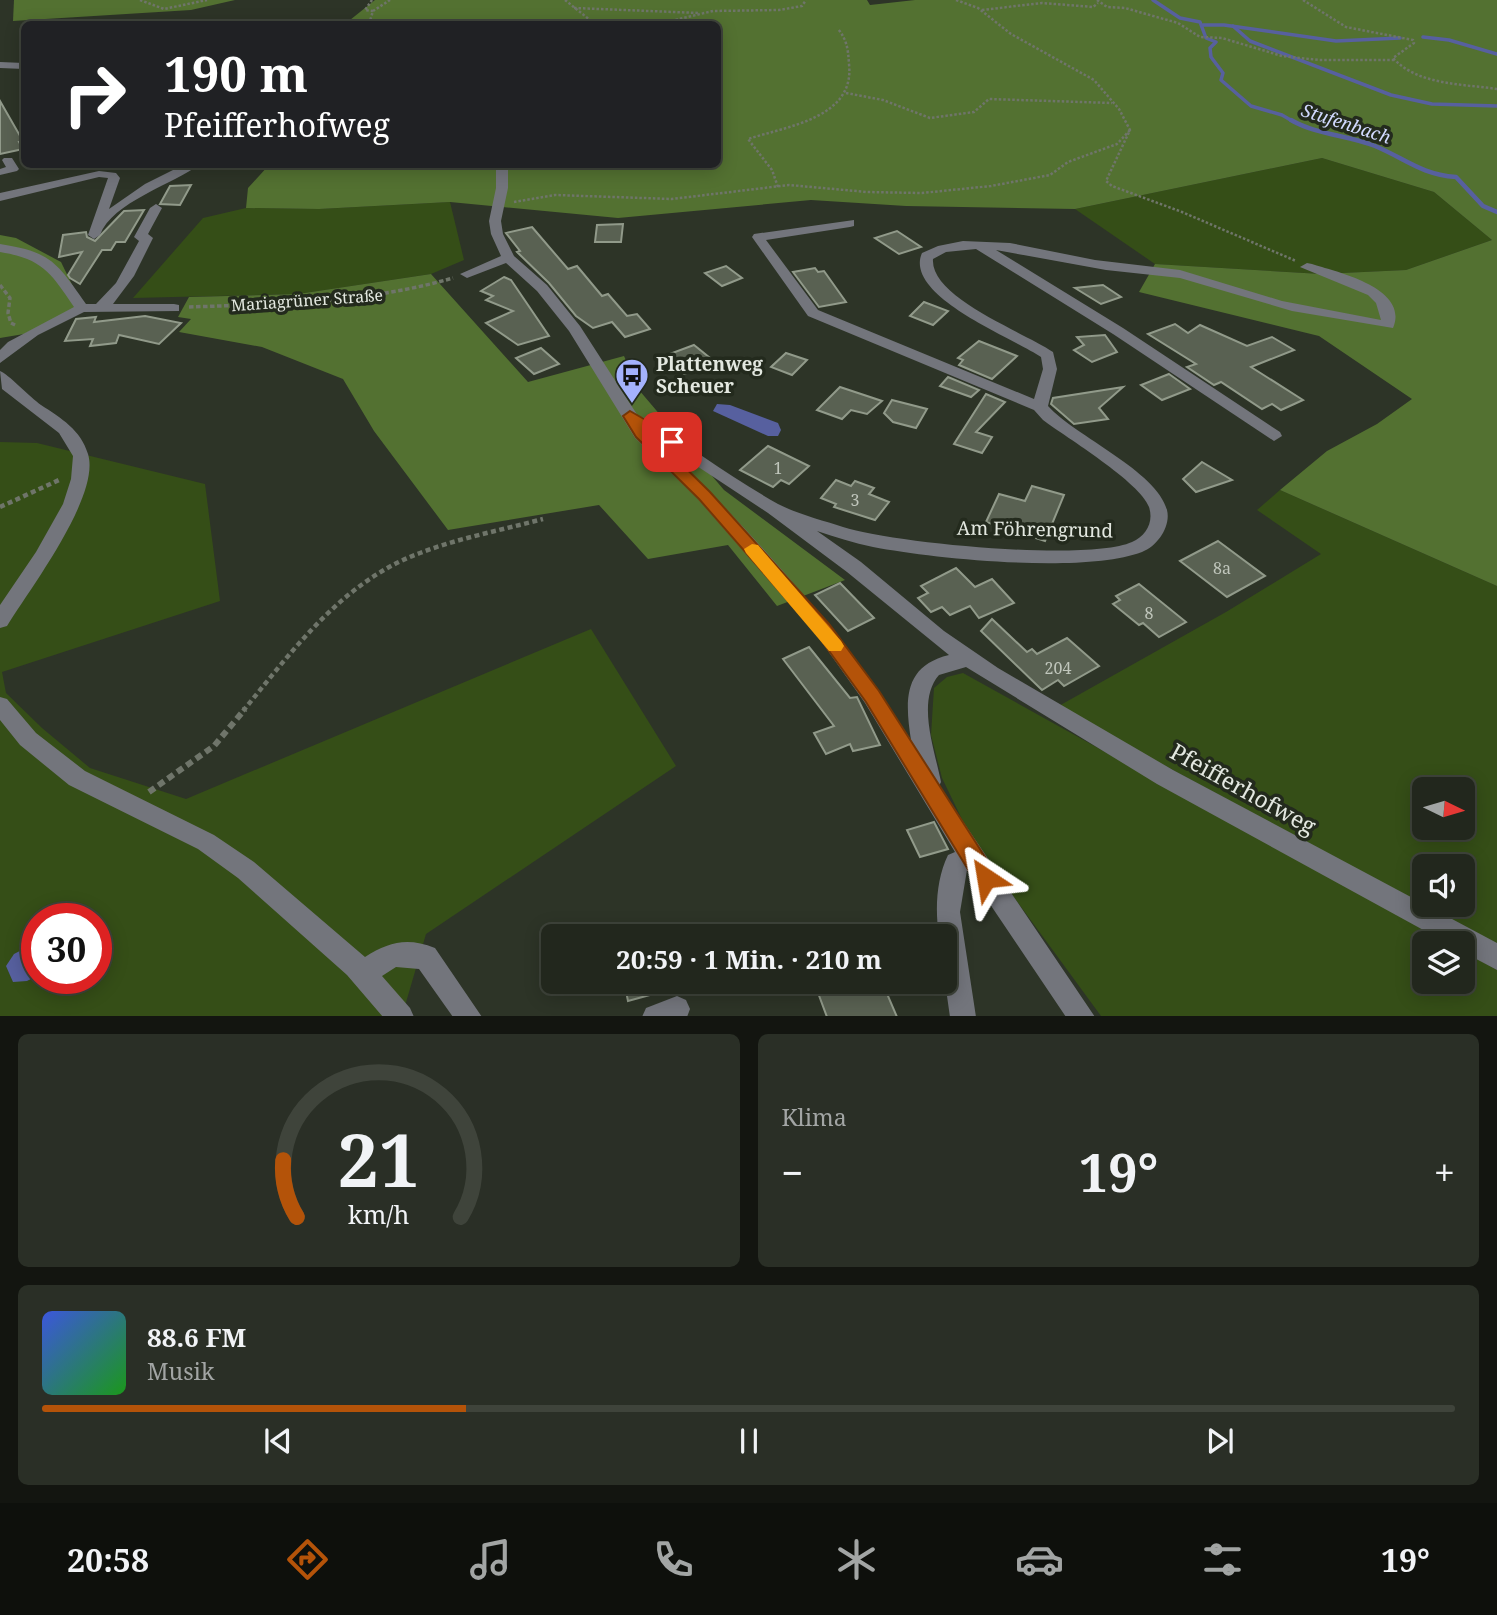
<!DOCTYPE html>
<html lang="de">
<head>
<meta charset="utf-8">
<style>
  :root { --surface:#22271d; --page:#2a2f26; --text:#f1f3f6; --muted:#a2a5a4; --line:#3f443b; --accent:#b45309 }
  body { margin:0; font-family:"Noto Serif",serif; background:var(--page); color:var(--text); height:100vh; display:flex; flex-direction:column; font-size:26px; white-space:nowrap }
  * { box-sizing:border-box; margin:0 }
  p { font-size:23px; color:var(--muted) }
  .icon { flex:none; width:38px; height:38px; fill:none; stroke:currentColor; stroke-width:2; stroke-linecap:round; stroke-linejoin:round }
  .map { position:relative; height:1016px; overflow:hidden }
  .side { display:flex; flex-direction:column; gap:18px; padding:18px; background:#131510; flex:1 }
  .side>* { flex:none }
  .guide { position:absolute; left:21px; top:21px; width:700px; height:147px; border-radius:10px; box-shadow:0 4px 18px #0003,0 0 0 2px var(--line); background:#202124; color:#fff; overflow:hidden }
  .needle { width:46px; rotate:95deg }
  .controls { position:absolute; left:1412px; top:777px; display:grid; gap:14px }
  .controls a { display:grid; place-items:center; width:63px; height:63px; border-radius:10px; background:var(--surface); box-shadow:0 4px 18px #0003,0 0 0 2px var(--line); font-size:35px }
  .speed { position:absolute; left:21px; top:903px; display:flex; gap:14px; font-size:35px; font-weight:700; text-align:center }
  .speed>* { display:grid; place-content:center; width:91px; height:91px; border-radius:50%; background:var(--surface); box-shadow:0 4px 18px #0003,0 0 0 2px var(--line); line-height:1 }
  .speed .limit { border:10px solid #d22; background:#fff; color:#111 }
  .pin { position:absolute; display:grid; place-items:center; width:60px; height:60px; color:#fff; margin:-30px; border-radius:14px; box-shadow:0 4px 10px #0006 }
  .me { position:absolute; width:77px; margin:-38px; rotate:327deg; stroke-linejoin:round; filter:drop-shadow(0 0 5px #0008) }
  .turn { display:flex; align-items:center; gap:24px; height:147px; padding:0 28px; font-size:32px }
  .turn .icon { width:91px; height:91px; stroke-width:2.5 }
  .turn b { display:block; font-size:49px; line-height:60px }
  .big { font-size:52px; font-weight:700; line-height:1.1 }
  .side .widget { flex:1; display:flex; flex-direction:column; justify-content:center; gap:10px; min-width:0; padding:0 24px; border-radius:10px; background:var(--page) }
  .side .dial { align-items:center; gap:0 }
  .dial svg { height:182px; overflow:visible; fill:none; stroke:var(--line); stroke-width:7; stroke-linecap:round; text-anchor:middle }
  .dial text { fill:var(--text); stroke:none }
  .song { display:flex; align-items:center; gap:21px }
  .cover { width:84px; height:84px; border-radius:10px; background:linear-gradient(135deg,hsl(230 70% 55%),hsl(120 70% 35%)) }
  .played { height:7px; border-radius:4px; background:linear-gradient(90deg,var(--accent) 30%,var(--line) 30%) }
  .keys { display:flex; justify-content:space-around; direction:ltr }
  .heat { display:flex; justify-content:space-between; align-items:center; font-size:38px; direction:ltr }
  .side .tiles { flex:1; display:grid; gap:18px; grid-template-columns:1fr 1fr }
  .widget:last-child { grid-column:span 2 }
  .trip { position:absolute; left:541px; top:924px; width:416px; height:70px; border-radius:10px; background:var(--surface); box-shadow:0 4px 18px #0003,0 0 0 2px var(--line); font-weight:700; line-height:70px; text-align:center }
  .dock { display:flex; height:112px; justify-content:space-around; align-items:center; background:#0e100c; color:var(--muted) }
  .dock .icon { width:49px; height:49px }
  .dock .on { color:var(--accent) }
  .dock b { font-size:32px; color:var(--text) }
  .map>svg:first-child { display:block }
  .green { fill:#354e17; fill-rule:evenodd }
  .forest { fill:#537131 }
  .water { fill:#57609f }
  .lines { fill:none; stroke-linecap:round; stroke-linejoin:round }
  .stream-far1 { stroke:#57609f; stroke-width:3.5 }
  .stream { stroke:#57609f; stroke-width:4.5 }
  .building { fill:#596152; stroke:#919a8a; stroke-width:2 }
  .path-far3 { stroke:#6f756a; stroke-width:2.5; stroke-dasharray:2.5 2; stroke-linecap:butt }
  .path-far2 { stroke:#6f756a; stroke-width:3.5; stroke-dasharray:4.5 2.5; stroke-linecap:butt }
  .path-far1 { stroke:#6f756a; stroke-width:4.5; stroke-dasharray:5 3.5; stroke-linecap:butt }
  .path { stroke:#6f756a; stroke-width:6; stroke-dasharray:7 4.5; stroke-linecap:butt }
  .minor { fill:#73757c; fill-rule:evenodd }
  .route { fill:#b45309; stroke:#753606; stroke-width:2 }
  .slow { fill:#f59e0b }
  .labels { text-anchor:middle; stroke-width:7; stroke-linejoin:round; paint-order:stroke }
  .far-street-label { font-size:16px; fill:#e3e8e0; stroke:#232a1d }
  .number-label { font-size:16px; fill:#c0c6bc }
  .far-water-label { font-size:18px; font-style:italic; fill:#d1d9fe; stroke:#232a1d }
  .poi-label { font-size:19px; font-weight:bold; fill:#e3e8e0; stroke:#232a1d; text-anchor:start }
  .street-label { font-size:19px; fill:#e3e8e0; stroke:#232a1d }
  .near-street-label { font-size:23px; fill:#e3e8e0; stroke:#232a1d }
</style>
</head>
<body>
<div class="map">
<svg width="1497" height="1017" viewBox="0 0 1497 1017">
  <rect width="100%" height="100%" fill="#2d3427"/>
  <g class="green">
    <polygon points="1322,158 1434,192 1492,240 1406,270 1321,274 1155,264 1075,209"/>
    <polygon points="450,202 464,260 431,274 298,294 133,298 203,218 246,208 319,209"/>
    <path d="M0,442L37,443L205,484L220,601L2,672L6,693L42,728L90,768L186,799L591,629L676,766L426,934L402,1016H0ZM37,919H96V978L37,976L27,981L29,944L37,942Z"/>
    <path d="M1280,490L1497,586V946L1057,707L1226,612L1321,554L1257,510ZM1424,789H1463V828H1424ZM1424,866H1463V905H1424Z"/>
    <polygon points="963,673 1449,943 1424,943 1424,982 1463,982 1463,951 1497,970 1497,1016 1101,1016 972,840 942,778 931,735 934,688 947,677"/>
  </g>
  <g class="forest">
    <polygon points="14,0 235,0 191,10 13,21"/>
    <polygon points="375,0 867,0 870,5 915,0 1497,0 1497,586 1280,490 1327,451 1377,424 1412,399 1319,336 1139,292 1155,264 1321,274 1406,270 1492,240 1434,192 1322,158 1075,209 906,206 811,200 618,218 450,202 319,209 246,208 248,188 269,165 718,164 718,24 345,24"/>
    <polygon points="0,235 16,238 61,262 79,299 76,308 24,334 0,338"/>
    <polygon points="431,274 528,382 624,356 639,390 724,490 845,580 777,606 728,545 648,559 599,505 448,530 374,431 343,379 262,347 179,332 191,319 178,317 189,297 298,294"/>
  </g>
  <g class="water">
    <polygon points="717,404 730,405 778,423 781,430 778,436 768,436 713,411"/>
    <polygon points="37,942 37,976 27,981 13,982 6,966 14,954"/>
  </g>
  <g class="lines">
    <g class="stream-far1">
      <polyline points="1153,0 1180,18 1200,22 1206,38 1216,42 1210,48 1211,57 1223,73 1221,80 1251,106 1282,115 1294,122"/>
      <polyline points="1203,25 1224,25 1336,41 1400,38"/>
      <polyline points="1233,26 1250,41 1391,95 1432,104 1497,106"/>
      <polyline points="1423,37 1449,40 1497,54"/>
    </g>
    <path class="stream" d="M1291,120C1317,135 1347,135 1375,146C1406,159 1420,174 1456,177L1483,206L1497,212"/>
  </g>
  <g class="building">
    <polygon points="0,101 23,141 19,142 23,149 0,154"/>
    <polygon points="191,185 180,205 160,204 170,186"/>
    <polygon points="144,210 125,242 116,242 111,250 102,250 80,284 70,278 68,275 82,252 59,257 63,235 86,232 87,237 95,241 124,211"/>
    <polygon points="623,224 621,242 595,242 597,225"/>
    <polygon points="532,227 568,269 577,266 602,296 608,294 627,316 637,314 650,329 625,337 612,322 593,328 576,316 549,283 517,252 520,251 506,233"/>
    <polygon points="897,231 921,247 899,254 875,238"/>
    <polygon points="726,266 742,278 722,286 705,273"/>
    <polygon points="815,268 818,272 824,271 846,302 819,307 793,272"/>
    <polygon points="504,277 511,280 549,336 518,345 486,323 513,311 486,300 493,296 481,291"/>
    <polygon points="1103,285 1121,297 1101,304 1075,288"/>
    <polygon points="924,302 948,311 933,325 910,316"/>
    <polygon points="145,316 181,323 159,344 119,335 116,343 90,346 93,339 65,341 76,319 96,317 94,322"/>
    <polygon points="1175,324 1188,333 1200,325 1247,346 1272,337 1294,350 1251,367 1303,400 1281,410 1272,404 1262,409 1221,382 1214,385 1187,367 1196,364 1148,334"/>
    <polygon points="1105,335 1117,352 1092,362 1074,350 1084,345 1077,337"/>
    <polygon points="979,341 1017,356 992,379 959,365 963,360 958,358"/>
    <polygon points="694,345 715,362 684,374 664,356"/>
    <polygon points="541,348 559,364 534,374 516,358"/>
    <polygon points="786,353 807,360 792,375 771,367"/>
    <polygon points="1169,374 1190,389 1162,400 1141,385"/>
    <polygon points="948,377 979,390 971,397 940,386"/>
    <polygon points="840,387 882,401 867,414 851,410 842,419 817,410"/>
    <polygon points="1123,387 1099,408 1108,419 1074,424 1051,404 1053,398"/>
    <polygon points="986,394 1005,402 976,432 992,437 982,453 954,444"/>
    <polygon points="892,400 927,409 916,428 893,422 884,413"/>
    <polygon points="768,446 809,466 789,484 781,480 773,487 740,470"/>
    <polygon points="1202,462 1232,480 1196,492 1183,479"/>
    <polygon points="836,480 851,486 855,481 874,488 869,494 889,502 875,520 834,507 836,504 821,498"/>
    <polygon points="1032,486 1064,495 1045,541 986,522 999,494 1025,501"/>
    <polygon points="1218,541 1265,576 1227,597 1180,561"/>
    <polygon points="956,568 975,587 992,579 1014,603 979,618 970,606 950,615 942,607 931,612 918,598 928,593 921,586"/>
    <polygon points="840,583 874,618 848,631 815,595"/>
    <polygon points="1139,584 1186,622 1159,637 1143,623 1139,625 1113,604 1120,600 1116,596"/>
    <polygon points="992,619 1027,652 1032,649 1037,654 1067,638 1099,666 1064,686 1058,680 1042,690 981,631"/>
    <polygon points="809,647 850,698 857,697 880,745 853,751 850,744 826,754 814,733 834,726 783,659"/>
    <polygon points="934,822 948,849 920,857 907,830"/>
    <polygon points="624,982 678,982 679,987 628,1001"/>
    <polygon points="814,982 882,982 897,1017 827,1017"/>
  </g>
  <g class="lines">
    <g class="path-far3">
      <polyline points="140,0 164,9 207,0"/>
      <polyline points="372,0 365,10 373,11"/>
      <polyline points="565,0 595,24"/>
      <polyline points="956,0 978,8 1011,34 1094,80 1119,109 1130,130 1106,181 1112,186 1182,212 1296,261"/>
      <polyline points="1097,0 1107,7 1125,8 1178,23 1200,37 1222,38 1282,56 1319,60 1395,60"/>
      <path d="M1303,0L1346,27L1413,40L1414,43L1393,58C1417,85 1463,84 1497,89"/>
      <polyline points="574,8 699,13"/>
      <polyline points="982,10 1042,3 1093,7 1098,3"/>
      <polyline points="369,24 373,11 390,0"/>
      <polyline points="658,24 713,11 779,10 802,6 806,0"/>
      <polyline points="846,93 883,100 930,118 974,112 989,99 1112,103"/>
      <path d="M778,187L772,170L748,139C788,126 855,118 849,64C848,49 847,40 838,29"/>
      <polyline points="514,202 555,195 672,199 789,185 867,192 922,193 991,186 1050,175 1068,162 1117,144 1130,130"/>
    </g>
    <g class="path-far2">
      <polyline points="0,285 10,298 8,313 11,323 17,326"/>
      <path d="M189,307C278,304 366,303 453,278"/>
    </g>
    <g class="path-far1">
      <polyline points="0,507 59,480"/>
      <path d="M243,711C293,650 343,581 420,553C459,538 502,530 543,519"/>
    </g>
    <polyline class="path" points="149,792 214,746 245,709"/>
    <g class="minor">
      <polygon points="0,62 24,63 24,69 0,68"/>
      <polygon points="4,158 12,158 19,169 17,171 0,175 0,169 6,167 2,160"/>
      <path d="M185,164H200C174,184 112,202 100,235L94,239L88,235L108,178L99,177L0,201V193L99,171L116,173L120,178L109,209L145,184Z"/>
      <path d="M496,164H508V188L501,221L503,234L514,256L547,285L580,326L638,416L645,418C689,446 732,478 778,504C797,514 822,520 843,527C893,543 1087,562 1132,542C1146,536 1154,522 1149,507C1140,482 1067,438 1043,420L1034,410L808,316L752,237L754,234L854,220V226L850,227L766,240L818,310L1034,399L1043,369L1041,357C1013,338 903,296 922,253L938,246L963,241L1010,243L1095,260L1180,270L1282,301L1381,320L1376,303L1368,295L1300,267L1307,263L1312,264C1337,272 1410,288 1393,328L1292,311L1180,278L1106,270L996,250L1123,328L1280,432L1282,436L1274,441L1113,334L976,249L946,252L933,259C930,298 1024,332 1053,352L1057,369L1048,406C1075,436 1157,471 1167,510C1171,526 1158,546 1142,552C1084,574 936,559 873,547C854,543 835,537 817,531L861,562L944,631L998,668L1173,770L1497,943V970L1463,952V943H1447L1157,784L966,667L939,675C916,701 935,751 941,782L939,786L1095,1017H1066L967,870L960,912L976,1017H950L945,982V936H939C935,910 936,880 948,855L955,852L865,703L816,634L698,499L635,438L569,331L537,291L506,263L467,278L460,274L501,256L491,234L489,221L496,188ZM656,439L768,513L847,572L949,655C903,666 905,701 911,740C839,628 752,531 656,439Z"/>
      <path d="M156,204L162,208L148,234L153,238L134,276L113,304H174L179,305V311L84,312L38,335L0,363V350L8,342L74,307C51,273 43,259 0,252V244C52,252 57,263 86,304H96L116,283L139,241L134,237L150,208Z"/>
      <path d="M0,371C7,373 31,398 41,405C61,418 81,430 88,454C101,496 29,590 7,626L0,628V605L36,552L63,504L71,479L73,456L59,433L2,389Z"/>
      <path d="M0,697L7,699L36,733L85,771L214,835L254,862L365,957C389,942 407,937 435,948L482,1017H453L419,969L396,967L382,976L410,1008L414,1017H383L347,975L238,878L198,849L69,785L20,745L0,720Z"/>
      <polygon points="677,996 686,1000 690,1009 687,1017 642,1017 646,1008"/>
    </g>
  </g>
  <polygon class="route" points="630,411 677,438 679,442 677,445 672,446 653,436 710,492 829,624 879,691 994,871 997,878 994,886 986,888 978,886 866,702 816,633 699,499 636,437 623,416"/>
  <polygon class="slow" points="752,544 758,545 841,641 844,646 841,651 829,651 746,553 744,549"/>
  <defs>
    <symbol id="bus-pin" viewBox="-11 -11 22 30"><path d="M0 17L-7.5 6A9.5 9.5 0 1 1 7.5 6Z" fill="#a4b2fc" stroke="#232a1d"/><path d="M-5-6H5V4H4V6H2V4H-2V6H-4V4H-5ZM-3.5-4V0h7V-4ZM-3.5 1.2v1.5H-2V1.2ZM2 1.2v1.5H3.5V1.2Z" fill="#111"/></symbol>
  </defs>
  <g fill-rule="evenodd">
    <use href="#bus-pin" x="613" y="356" width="38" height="52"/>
  </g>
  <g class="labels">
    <g class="far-street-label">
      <text transform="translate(307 300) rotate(-4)" y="6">Mariagrüner Straße</text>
    </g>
    <g class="number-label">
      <text x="778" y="474">1</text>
      <text x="855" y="506">3</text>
      <text x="1222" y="574">8a</text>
      <text x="1149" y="619">8</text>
      <text x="1058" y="674">204</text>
    </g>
    <g class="far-water-label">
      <text transform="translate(1346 124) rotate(18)" y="6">Stufenbach</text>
    </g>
    <g class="poi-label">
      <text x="656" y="371">Plattenweg<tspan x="656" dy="22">Scheuer</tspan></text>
    </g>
    <g class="street-label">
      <text transform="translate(1035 529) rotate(1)" y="7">Am Föhrengrund</text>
    </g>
    <g class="near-street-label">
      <text transform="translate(1243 789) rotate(29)" y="8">Pfeifferhofweg</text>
    </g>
  </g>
</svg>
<div class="controls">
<a><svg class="needle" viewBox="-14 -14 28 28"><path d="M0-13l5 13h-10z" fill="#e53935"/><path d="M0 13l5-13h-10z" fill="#a2a5a4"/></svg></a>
<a><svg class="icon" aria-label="sound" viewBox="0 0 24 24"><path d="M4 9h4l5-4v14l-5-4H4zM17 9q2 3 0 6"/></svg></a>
<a><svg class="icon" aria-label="layers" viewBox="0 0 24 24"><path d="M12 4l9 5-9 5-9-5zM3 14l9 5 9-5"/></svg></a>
</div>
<div class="speed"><div class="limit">30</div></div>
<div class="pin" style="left:672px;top:442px;background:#d93025"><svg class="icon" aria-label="arrive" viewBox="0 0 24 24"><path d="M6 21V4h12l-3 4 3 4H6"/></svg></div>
<svg class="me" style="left:986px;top:878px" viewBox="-20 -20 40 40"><path d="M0-17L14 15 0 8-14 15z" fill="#b45309" stroke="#fff" stroke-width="4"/></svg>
<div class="trip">20:59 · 1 Min. · 210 m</div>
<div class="guide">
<div class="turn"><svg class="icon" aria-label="right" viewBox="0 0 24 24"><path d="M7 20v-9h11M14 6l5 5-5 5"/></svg><div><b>190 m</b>Pfeifferhofweg</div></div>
</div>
</div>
<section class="side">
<div class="tiles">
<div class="widget dial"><svg viewBox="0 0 100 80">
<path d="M14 69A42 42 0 1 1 86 69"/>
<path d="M14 69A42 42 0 0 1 8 44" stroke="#b45309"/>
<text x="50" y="56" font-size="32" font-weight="700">21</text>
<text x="50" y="72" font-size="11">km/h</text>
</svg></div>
<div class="widget"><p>Klima</p>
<div class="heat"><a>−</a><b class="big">19°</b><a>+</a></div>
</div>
<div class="widget">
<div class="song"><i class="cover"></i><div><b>88.6 FM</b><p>Musik</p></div></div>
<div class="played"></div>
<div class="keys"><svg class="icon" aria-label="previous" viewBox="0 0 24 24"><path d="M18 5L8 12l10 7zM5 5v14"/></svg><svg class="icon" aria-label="pause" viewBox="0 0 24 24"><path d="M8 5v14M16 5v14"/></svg><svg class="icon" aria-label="next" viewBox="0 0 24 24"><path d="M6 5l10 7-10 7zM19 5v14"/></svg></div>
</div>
</div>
</section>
<nav class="dock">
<b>20:58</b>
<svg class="icon on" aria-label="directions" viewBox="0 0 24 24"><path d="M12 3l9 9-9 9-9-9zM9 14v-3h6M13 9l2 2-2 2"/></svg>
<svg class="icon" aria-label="music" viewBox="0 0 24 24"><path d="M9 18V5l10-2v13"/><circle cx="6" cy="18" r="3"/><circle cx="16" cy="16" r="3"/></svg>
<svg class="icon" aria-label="phone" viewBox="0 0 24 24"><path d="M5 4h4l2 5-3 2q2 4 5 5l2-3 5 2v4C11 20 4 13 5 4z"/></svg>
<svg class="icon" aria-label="climate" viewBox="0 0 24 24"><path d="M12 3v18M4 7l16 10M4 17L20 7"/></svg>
<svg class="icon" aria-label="car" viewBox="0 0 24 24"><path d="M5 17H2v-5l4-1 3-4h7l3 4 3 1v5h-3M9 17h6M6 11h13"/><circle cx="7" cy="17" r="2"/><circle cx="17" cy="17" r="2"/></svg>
<svg class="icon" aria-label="filters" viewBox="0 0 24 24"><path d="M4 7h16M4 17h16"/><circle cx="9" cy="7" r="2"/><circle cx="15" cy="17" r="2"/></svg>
<b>19°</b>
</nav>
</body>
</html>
